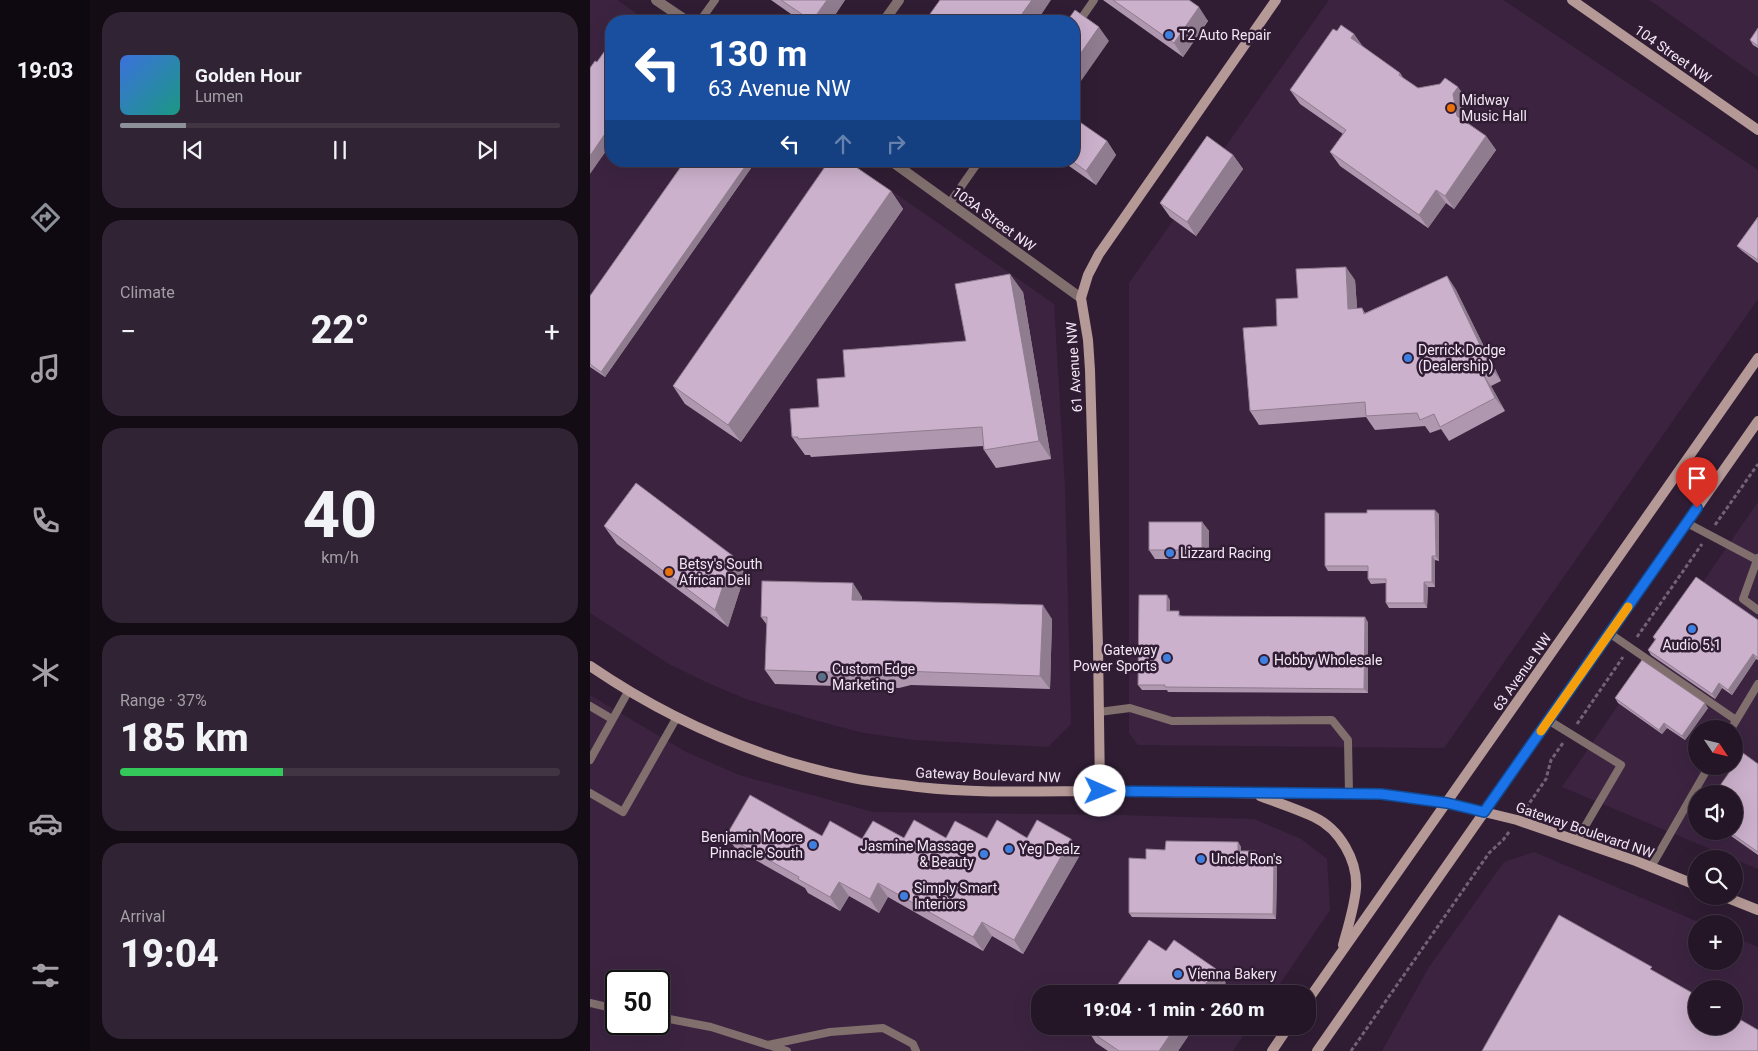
<!DOCTYPE html>
<html lang="en">
<head>
<meta charset="utf-8">
<style>
  :root { --surface:#241627; --page:#302333; --text:#f1f3f6; --muted:#a39fa7; --line:#413544; --accent:#8c9099 }
  body { margin:0; font-family:Roboto,sans-serif; background:var(--page); color:var(--text); height:100vh; display:flex; flex-direction:column; font-size:19px; white-space:nowrap }
  * { box-sizing:border-box; margin:0 }
  p { font-size:16px; color:var(--muted) }
  .icon { flex:none; width:28px; height:28px; fill:none; stroke:currentColor; stroke-width:2; stroke-linecap:round; stroke-linejoin:round }
  .map { position:relative; flex:1; overflow:hidden }
  .details { display:flex; flex-direction:column; gap:12px; padding:12px; background:#140c15; width:500px }
  .details>* { flex:none }
  .top-card { position:absolute; left:15px; top:15px; width:475px; height:152px; border-radius:20px; box-shadow:0 5px 20px #0002,0 0 0 1px var(--line); background:#1a4fa0; color:#fff; overflow:hidden }
  .needle { width:32px; rotate:125deg }
  .controls { position:absolute; left:1098px; top:720px; display:grid; gap:10px }
  .controls a { display:grid; place-items:center; width:55px; height:55px; border-radius:50%; background:var(--surface); box-shadow:0 5px 20px #0002,0 0 0 1px var(--line); font-size:25px }
  .speed { position:absolute; left:15px; top:970px; display:flex; gap:10px; font-size:25px; font-weight:700; text-align:center }
  .speed>* { display:grid; place-content:center; width:65px; height:65px; border-radius:50%; background:var(--surface); box-shadow:0 5px 20px #0002,0 0 0 1px var(--line); line-height:1 }
  .speed .limit { border:2px solid #111; border-radius:8px; background:#fff; color:#111 }
  .pin { position:absolute; display:grid; place-items:center; width:42px; height:42px; color:#fff; margin:-51px -21px; border-radius:50% 50% 50% 0; rotate:-45deg; box-shadow:0 0 5px #0007 }
  .pin .icon { rotate:45deg }
  .me { position:absolute; width:55px; margin:-28px; rotate:91deg; stroke-linejoin:round; filter:drop-shadow(0 0 4px #0008) }
  .turn { display:flex; align-items:center; gap:18px; height:105px; padding:0 20px; font-size:22px }
  .turn .icon { width:65px; height:65px; stroke-width:2.5 }
  .turn b { display:block; font-size:35px; line-height:42px }
  .lanes { display:flex; align-items:center; height:48px; padding:0 20px; background:#0003; justify-content:center; gap:25px; direction:ltr }
  .lanes .off { opacity:.35 }
  .big { font-size:38px; font-weight:800; line-height:1.1 }
  .details .tile { flex:1; display:flex; flex-direction:column; justify-content:center; gap:8px; min-width:0; padding:0 18px; border-radius:20px; background:var(--page) }
  .details .dial { align-items:center; gap:0 }
  .dial b { font-size:65px; line-height:1 }
  .song { display:flex; align-items:center; gap:15px }
  .cover { width:60px; height:60px; border-radius:8px; background:linear-gradient(135deg,hsl(220 70% 55%),hsl(170 70% 35%)) }
  .played { height:5px; border-radius:2px; background:linear-gradient(90deg,var(--accent) 15%,var(--line) 15%) }
  .keys { display:flex; justify-content:space-around; direction:ltr }
  .heat { display:flex; justify-content:space-between; align-items:center; font-size:28px; direction:ltr }
  .charge { height:8px; border-radius:4px; background:linear-gradient(90deg,#34c759 37%,var(--line) 0) }
  .trip { position:absolute; left:441px; top:985px; width:285px; height:50px; border-radius:20px; background:var(--surface); box-shadow:0 5px 20px #0002,0 0 0 1px var(--line); font-weight:800; line-height:50px; text-align:center }
  main { display:flex; flex:1; min-height:0 }
  .tabs { display:flex; flex-direction:column; width:90px; justify-content:space-around; align-items:center; background:#0e0910; color:var(--muted) }
  .tabs .icon { width:35px; height:35px }
  .tabs .on { color:var(--accent) }
  .tabs b { font-size:22px; color:var(--text) }
  .map>svg:first-child { display:block }
  .built { fill:#3c2441; fill-rule:evenodd }
  .lines { fill:none; stroke-linecap:round; stroke-linejoin:round }
  .path { stroke:#736276; stroke-width:3; stroke-dasharray:4 2.5; stroke-linecap:butt }
  .lane { stroke:#816f6d; stroke-width:8 }
  .street { stroke:#816f6d; stroke-width:10 }
  .secondary { stroke:#b59996; stroke-width:10 }
  .wall { fill:#af98af }
  .shaded-wall { fill:#8f7c8f }
  .building { fill:#ccb1cc; stroke:#8f7c8f }
  .route-casing { stroke:#114b97; stroke-width:12 }
  .route { stroke:#1a73e8; stroke-width:9 }
  .slow { stroke:#f59e0b; stroke-width:9 }
  .shop-dot { fill:#3f7fe0; stroke:#301d34; stroke-width:2 }
  .food-dot { fill:#e8710a; stroke:#301d34; stroke-width:2 }
  .service-dot { fill:#5c6f8a; stroke:#301d34; stroke-width:2 }
  .labels { text-anchor:middle; stroke-width:5; stroke-linejoin:round; paint-order:stroke }
  .poi-label { font-size:14px; fill:#f3e6f5; stroke:#301d34; text-anchor:start }
  .street-label { font-size:14px; fill:#f3e6f5; stroke:#301d34 }
</style>
</head>
<body>
<main>
<nav class="tabs">
<b>19:03</b>
<svg class="icon on" aria-label="directions" viewBox="0 0 24 24"><path d="M12 3l9 9-9 9-9-9zM9 14v-3h6M13 9l2 2-2 2"/></svg>
<svg class="icon" aria-label="music" viewBox="0 0 24 24"><path d="M9 18V5l10-2v13"/><circle cx="6" cy="18" r="3"/><circle cx="16" cy="16" r="3"/></svg>
<svg class="icon" aria-label="phone" viewBox="0 0 24 24"><path d="M5 4h4l2 5-3 2q2 4 5 5l2-3 5 2v4C11 20 4 13 5 4z"/></svg>
<svg class="icon" aria-label="climate" viewBox="0 0 24 24"><path d="M12 3v18M4 7l16 10M4 17L20 7"/></svg>
<svg class="icon" aria-label="car" viewBox="0 0 24 24"><path d="M5 17H2v-5l4-1 3-4h7l3 4 3 1v5h-3M9 17h6M6 11h13"/><circle cx="7" cy="17" r="2"/><circle cx="17" cy="17" r="2"/></svg>
<svg class="icon" aria-label="filters" viewBox="0 0 24 24"><path d="M4 7h16M4 17h16"/><circle cx="9" cy="7" r="2"/><circle cx="15" cy="17" r="2"/></svg>
</nav>
<section class="details">
<div class="tile">
<div class="song"><i class="cover"></i><div><b>Golden Hour</b><p>Lumen</p></div></div>
<div class="played"></div>
<div class="keys"><svg class="icon" aria-label="previous" viewBox="0 0 24 24"><path d="M18 5L8 12l10 7zM5 5v14"/></svg><svg class="icon" aria-label="pause" viewBox="0 0 24 24"><path d="M8 5v14M16 5v14"/></svg><svg class="icon" aria-label="next" viewBox="0 0 24 24"><path d="M6 5l10 7-10 7zM19 5v14"/></svg></div>
</div>
<div class="tile"><p>Climate</p>
<div class="heat"><a>−</a><b class="big">22°</b><a>+</a></div>
</div>
<div class="tile dial"><b>40</b><p>km/h</p></div>
<div class="tile"><p>Range · 37%</p><b class="big">185 km</b><div class="charge"></div></div>
<div class="tile"><p>Arrival</p><b class="big">19:04</b></div>
</section>
<div class="map">
<svg width="1168" height="1051" viewBox="0 0 1168 1051">
  <rect width="100%" height="100%" fill="#301d34"/>
  <g class="built">
    <polygon points="0,0 27,0 58,21 21,21 21,161 259,161 464,304 475,489 481,724 458,747 325,740 274,733 228,721 156,699 118,683 79,664 0,613"/>
    <polygon points="739,0 913,0 1168,170 1168,299 854,748 548,745 539,733 539,283"/>
    <polygon points="1059,0 1168,0 1168,77 1064,3"/>
    <path d="M1168,502V869L972,787ZM1106,729H1144V766H1106ZM1106,794H1144V831H1106Z"/>
    <path d="M0,695L96,752L149,775L283,812L525,815L664,819L711,839L737,859L740,910L683,994H450V1026H660L643,1051H0ZM26,981H69V1024H26Z"/>
    <path d="M944,852L1113,924H1106V961H1144V937L1168,947V1051H792L839,967L914,862ZM1106,989H1144V1026H1106Z"/>
  </g>
  <g class="lines">
    <g class="path">
      <polyline points="1125,525 1168,464"/>
      <polyline points="1047,637 1112,544"/>
      <polyline points="987,724 1033,657"/>
      <polyline points="936,808 956,779 961,760 973,743"/>
      <polyline points="761,1051 899,853 913,840 919,832"/>
    </g>
    <g class="lane">
      <polyline points="110,21 125,0"/>
      <polyline points="484,29 504,0"/>
      <polyline points="359,204 389,161"/>
      <polyline points="1097,523 1167,560 1168,558"/>
      <polyline points="1167,560 1153,599 1168,610"/>
      <polyline points="1019,633 1146,720"/>
      <polyline points="0,706 22,719"/>
      <polyline points="509,712 540,708 582,721 742,720 758,740 759,794"/>
      <polyline points="958,720 1031,765 987,840"/>
      <polyline points="1141,729 1168,684"/>
      <polyline points="0,760 39,690"/>
      <polyline points="0,793 33,812 87,717"/>
      <polyline points="1061,867 1119,766"/>
      <polyline points="0,1003 26,1009"/>
      <polyline points="69,1017 121,1027 178,1045"/>
      <polyline points="197,1051 178,1045 240,1032 293,1028 323,1044 326,1051"/>
    </g>
    <g class="street">
      <polyline points="66,0 97,21"/>
      <polyline points="294,21 309,0"/>
      <polyline points="301,161 491,298"/>
    </g>
    <g class="secondary">
      <polyline points="982,0 1168,130"/>
      <path d="M0,666C79,720 169,759 263,778C284,782 306,784 328,787C390,794 454,791 516,791C608,793 700,794 791,794L857,803L927,820L1046,861L1106,885"/>
      <polyline points="510,791 508,646 500,370 498,340 491,298 498,275 509,254 686,0"/>
      <path d="M670,796C688,803 707,809 724,817C750,829 768,861 766,889C764,908 758,927 753,945"/>
      <polyline points="1133,896 1168,910"/>
      <polyline points="718,1000 1168,358"/>
      <polyline points="682,1051 699,1026"/>
      <polyline points="727,1051 1168,421"/>
    </g>
  </g>
  <g class="wall">
    <polygon points="181,0 255,0 241,21 211,21"/>
    <polygon points="513,0 599,0 618,21 593,57"/>
    <polygon points="1168,28 1168,48 1163,45 1160,40"/>
    <polygon points="747,31 764,34 772,46 810,73 814,79 828,88 878,101 873,108 875,121 896,136 906,150 864,209 856,203 838,228 750,166 740,152 753,134 710,104 700,90"/>
    <polygon points="517,141 526,155 506,185 472,161 484,161"/>
    <polygon points="643,155 653,169 606,236 580,217 570,203"/>
    <polygon points="95,161 166,161 15,377 0,367 0,296"/>
    <polygon points="414,161 426,161 422,167"/>
    <polygon points="301,191 313,209 151,442 95,404 83,386"/>
    <polygon points="1168,217 1168,263 1151,250 1147,246"/>
    <polygon points="857,276 866,290 911,381 901,386 915,411 859,441 851,429 840,433 835,426 785,430 776,417 669,425 660,411 687,326 708,298 765,280 767,308 772,308 775,313"/>
    <polygon points="433,292 461,459 406,468 394,450 393,446 221,457 220,455 215,455 202,437 255,377 376,341"/>
    <polygon points="849,514 849,561 845,560 845,587 838,587 837,608 799,608 796,603 796,583 781,584 778,579 778,571 738,571 735,566"/>
    <polygon points="612,522 619,531 619,559 565,559 559,550"/>
    <polygon points="14,526 143,556 155,574 138,627 27,544"/>
    <polygon points="272,597 272,600 462,619 460,689 321,685 309,688 185,684 175,670 177,625 171,617"/>
    <polygon points="580,600 580,611 592,616 778,622 778,693 578,692 577,690 552,690 548,685"/>
    <polygon points="1168,620 1168,660 1166,659 1142,695 1132,688 1125,699 1061,655 1058,650 1065,640 1063,637"/>
    <polygon points="1025,698 1118,708 1095,740 1077,728 1072,734 1028,703"/>
    <polygon points="1168,764 1168,855 1134,831 1144,831"/>
    <polygon points="136,836 232,836 272,839 314,838 437,838 481,839 491,853 433,954 402,936 393,951 298,897 289,913 259,896 250,911 218,893 215,888 146,849"/>
    <polygon points="648,842 651,847 651,851 670,856 669,860 684,860 687,865 686,919 542,917 539,913 556,859 575,850"/>
    <polygon points="605,1026 588,1051 518,1051 506,1043 497,1029"/>
  </g>
  <g class="shaded-wall">
    <polygon points="237,0 255,0 241,21 222,21"/>
    <polygon points="442,0 461,0 447,21 427,21"/>
    <polygon points="609,7 618,21 593,57 584,43"/>
    <polygon points="509,27 519,41 484,91 484,63"/>
    <polygon points="764,34 774,48 761,38"/>
    <polygon points="868,87 878,101 873,108 877,129 867,116 863,94"/>
    <polygon points="21,125 21,144 0,174 0,156"/>
    <polygon points="896,136 906,150 864,209 855,196"/>
    <polygon points="517,141 526,155 506,185 496,171"/>
    <polygon points="643,155 653,169 606,236 597,222"/>
    <polygon points="159,161 166,161 15,377 11,372"/>
    <polygon points="418,161 426,161 422,167"/>
    <polygon points="846,190 856,203 838,228 829,215"/>
    <polygon points="301,191 313,209 151,442 138,425"/>
    <polygon points="756,267 765,280 768,322 758,309"/>
    <polygon points="420,274 433,292 461,459 449,441"/>
    <polygon points="857,276 866,290 911,381 901,368"/>
    <polygon points="892,372 901,386 915,411 905,398"/>
    <polygon points="845,510 849,514 849,561 846,556"/>
    <polygon points="612,522 619,531 619,559 612,550"/>
    <polygon points="143,556 155,574 138,627 125,610"/>
    <polygon points="842,556 845,560 845,587 842,582"/>
    <polygon points="834,582 838,587 837,608 834,603"/>
    <polygon points="263,583 272,597 272,613 262,600"/>
    <polygon points="577,595 580,600 580,615 577,611"/>
    <polygon points="453,605 462,619 460,689 450,676"/>
    <polygon points="775,617 778,622 778,693 774,689"/>
    <polygon points="1163,654 1166,659 1142,695 1138,690"/>
    <polygon points="1129,683 1132,688 1125,699 1122,694"/>
    <polygon points="1115,703 1118,708 1095,740 1092,736"/>
    <polygon points="1074,723 1077,728 1072,734 1069,730"/>
    <polygon points="481,839 491,853 433,954 424,940"/>
    <polygon points="648,842 651,847 651,855 648,851"/>
    <polygon points="666,851 670,856 669,864 666,860"/>
    <polygon points="684,860 687,865 686,919 683,914"/>
    <polygon points="249,882 259,896 250,911 240,897"/>
    <polygon points="288,883 298,897 289,913 280,899"/>
    <polygon points="392,922 402,936 393,951 383,937"/>
    <polygon points="626,969 636,983 628,994 609,994"/>
    <polygon points="586,1026 605,1026 588,1051 569,1051"/>
  </g>
  <g class="building">
    <polygon points="191,0 237,0 222,21"/>
    <polygon points="350,0 442,0 427,21 335,21"/>
    <polygon points="523,0 599,0 609,7 584,43"/>
    <polygon points="485,10 509,27 484,63 484,21 477,21"/>
    <polygon points="751,25 764,34 761,38 810,73 809,75 828,88 850,84 855,78 868,87 863,94 867,116 896,136 855,196 846,190 829,215 740,152 756,130 700,90 743,29 747,31"/>
    <polygon points="1168,28 1168,46 1160,40"/>
    <polygon points="21,42 21,125 0,156 0,68 5,61 7,62"/>
    <polygon points="484,118 517,141 496,171 482,161 484,161"/>
    <polygon points="617,136 643,155 597,222 570,203"/>
    <polygon points="95,161 159,161 11,372 0,364 0,296"/>
    <polygon points="239,161 257,161 301,191 138,425 83,386"/>
    <polygon points="1168,217 1168,260 1147,246"/>
    <polygon points="756,267 758,309 772,308 774,314 857,276 901,368 892,372 905,398 850,427 844,414 830,420 827,413 776,416 775,402 660,411 653,328 687,326 686,299 708,298 706,269"/>
    <polygon points="420,274 449,441 394,450 392,427 208,439 208,437 202,437 200,409 229,407 227,379 255,377 253,350 376,341 365,284"/>
    <polygon points="46,483 143,556 125,610 14,526"/>
    <polygon points="777,510 845,510 846,556 842,556 842,582 834,582 834,603 796,603 796,579 778,579 778,566 735,566 735,513 777,513"/>
    <rect x="559" y="522" width="53" height="28"/>
    <polygon points="1106,577 1168,620 1168,658 1163,654 1138,690 1129,683 1122,694 1058,650 1066,639 1063,637"/>
    <polygon points="172,581 263,583 262,600 453,605 450,676 311,671 300,674 175,670 177,617 171,617"/>
    <polygon points="549,595 577,595 577,611 589,611 589,616 775,617 774,689 575,687 575,685 548,685"/>
    <polygon points="1052,660 1115,703 1092,736 1074,723 1069,730 1025,698"/>
    <polygon points="1153,753 1168,764 1168,852 1138,831 1144,831 1144,794 1124,794"/>
    <polygon points="160,795 232,836 240,821 272,839 283,821 314,838 324,820 356,838 365,821 397,838 407,820 437,838 447,820 481,839 424,940 392,922 383,937 288,883 280,899 249,882 240,897 208,879 209,877 136,836"/>
    <polygon points="576,841 648,842 648,851 666,851 666,860 684,860 683,914 539,913 539,858 556,859 556,849 575,850"/>
    <polygon points="969,915 1062,967 1060,969 1106,995 1106,1026 1144,1026 1144,1016 1168,1030 1168,1051 892,1051"/>
    <polygon points="559,940 576,951 584,940 626,969 609,994 521,994"/>
    <polygon points="499,1026 586,1026 569,1051 529,1051 497,1029"/>
  </g>
  <g class="lines">
    <defs>
      <polyline id="route" points="510,791 791,794 857,803 894,812 1107,508"/>
    </defs>
    <use href="#route" class="route-casing"/>
    <use href="#route" class="route"/>
    <polyline class="slow" points="951,731 1038,607"/>
  </g>
  <g class="shop-dot">
    <circle cx="579" cy="35" r="5"/>
    <circle cx="818" cy="358" r="5"/>
    <circle cx="580" cy="553" r="5"/>
    <circle cx="1102" cy="629" r="5"/>
    <circle cx="577" cy="658" r="5"/>
    <circle cx="674" cy="660" r="5"/>
    <circle cx="223" cy="845" r="5"/>
    <circle cx="419" cy="849" r="5"/>
    <circle cx="394" cy="854" r="5"/>
    <circle cx="611" cy="859" r="5"/>
    <circle cx="314" cy="896" r="5"/>
    <circle cx="588" cy="974" r="5"/>
  </g>
  <g class="food-dot">
    <circle cx="861" cy="108" r="5"/>
    <circle cx="79" cy="572" r="5"/>
  </g>
  <circle class="service-dot" cx="232" cy="677" r="5"/>
  <g class="labels">
    <g class="poi-label">
      <text x="589" y="40">T2 Auto Repair</text>
      <text x="871" y="105">Midway<tspan x="871" dy="16">Music Hall</tspan></text>
      <text x="828" y="355">Derrick Dodge<tspan x="828" dy="16">(Dealership)</tspan></text>
      <text x="590" y="558">Lizzard Racing</text>
      <text x="89" y="569">Betsy's South<tspan x="89" dy="16">African Deli</tspan></text>
      <text x="1102" y="650" text-anchor="middle">Audio 5.1</text>
      <text x="567" y="655" text-anchor="end">Gateway<tspan x="567" dy="16">Power Sports</tspan></text>
      <text x="684" y="665">Hobby Wholesale</text>
      <text x="242" y="674">Custom Edge<tspan x="242" dy="16">Marketing</tspan></text>
      <text x="213" y="842" text-anchor="end">Benjamin Moore<tspan x="213" dy="16">Pinnacle South</tspan></text>
      <text x="384" y="851" text-anchor="end">Jasmine Massage<tspan x="384" dy="16">&amp; Beauty</tspan></text>
      <text x="429" y="854">Yeg Dealz</text>
      <text x="621" y="864">Uncle Ron's</text>
      <text x="324" y="893">Simply Smart<tspan x="324" dy="16">Interiors</tspan></text>
      <text x="598" y="979">Vienna Bakery</text>
    </g>
    <g class="street-label">
      <text transform="translate(1083 54) rotate(35)" y="5">104 Street NW</text>
      <text transform="translate(404 219) rotate(36)" y="5">103A Street NW</text>
      <text transform="translate(484 367) rotate(-94)" y="5">61 Avenue NW</text>
      <text transform="translate(932 672) rotate(-55)" y="5">63 Avenue NW</text>
      <text transform="translate(398 775) rotate(2)" y="5">Gateway Boulevard NW</text>
      <text transform="translate(995 830) rotate(19)" y="5">Gateway Boulevard NW</text>
    </g>
  </g>
</svg>
<div class="controls">
<a><svg class="needle" viewBox="-14 -14 28 28"><path d="M0-13l5 13h-10z" fill="#e53935"/><path d="M0 13l5-13h-10z" fill="#a39fa7"/></svg></a>
<a><svg class="icon" aria-label="sound" viewBox="0 0 24 24"><path d="M4 9h4l5-4v14l-5-4H4zM17 9q2 3 0 6"/></svg></a>
<a><svg class="icon" aria-label="search" viewBox="0 0 24 24"><circle cx="10" cy="10" r="6"/><path d="M15 15l6 6"/></svg></a>
<a>+</a>
<a>−</a>
</div>
<div class="speed"><div class="limit">50</div></div>
<div class="pin" style="left:1107px;top:508px;background:#d93025"><svg class="icon" aria-label="arrive" viewBox="0 0 24 24"><path d="M6 21V4h12l-3 4 3 4H6"/></svg></div>
<svg class="me" style="left:510px;top:791px" viewBox="-20 -20 40 40"><circle r="19" fill="#fff"/><path d="M0-13L10 11 0 6-10 11z" fill="#1a73e8"/></svg>
<div class="trip">19:04 · 1 min · 260 m</div>
<div class="top-card">
<div class="turn"><svg class="icon" aria-label="left" viewBox="0 0 24 24"><path d="M17 20v-9H6M10 6l-5 5 5 5"/></svg><div><b>130 m</b>63 Avenue NW</div></div>
<div class="lanes"><svg class="icon" aria-label="left" viewBox="0 0 24 24"><path d="M17 20v-9H6M10 6l-5 5 5 5"/></svg><svg class="icon off" aria-label="ahead" viewBox="0 0 24 24"><path d="M12 20V5M6 11l6-6 6 6"/></svg><svg class="icon off" aria-label="right" viewBox="0 0 24 24"><path d="M7 20v-9h11M14 6l5 5-5 5"/></svg></div>
</div>
</div>
</main>
</body>
</html>
